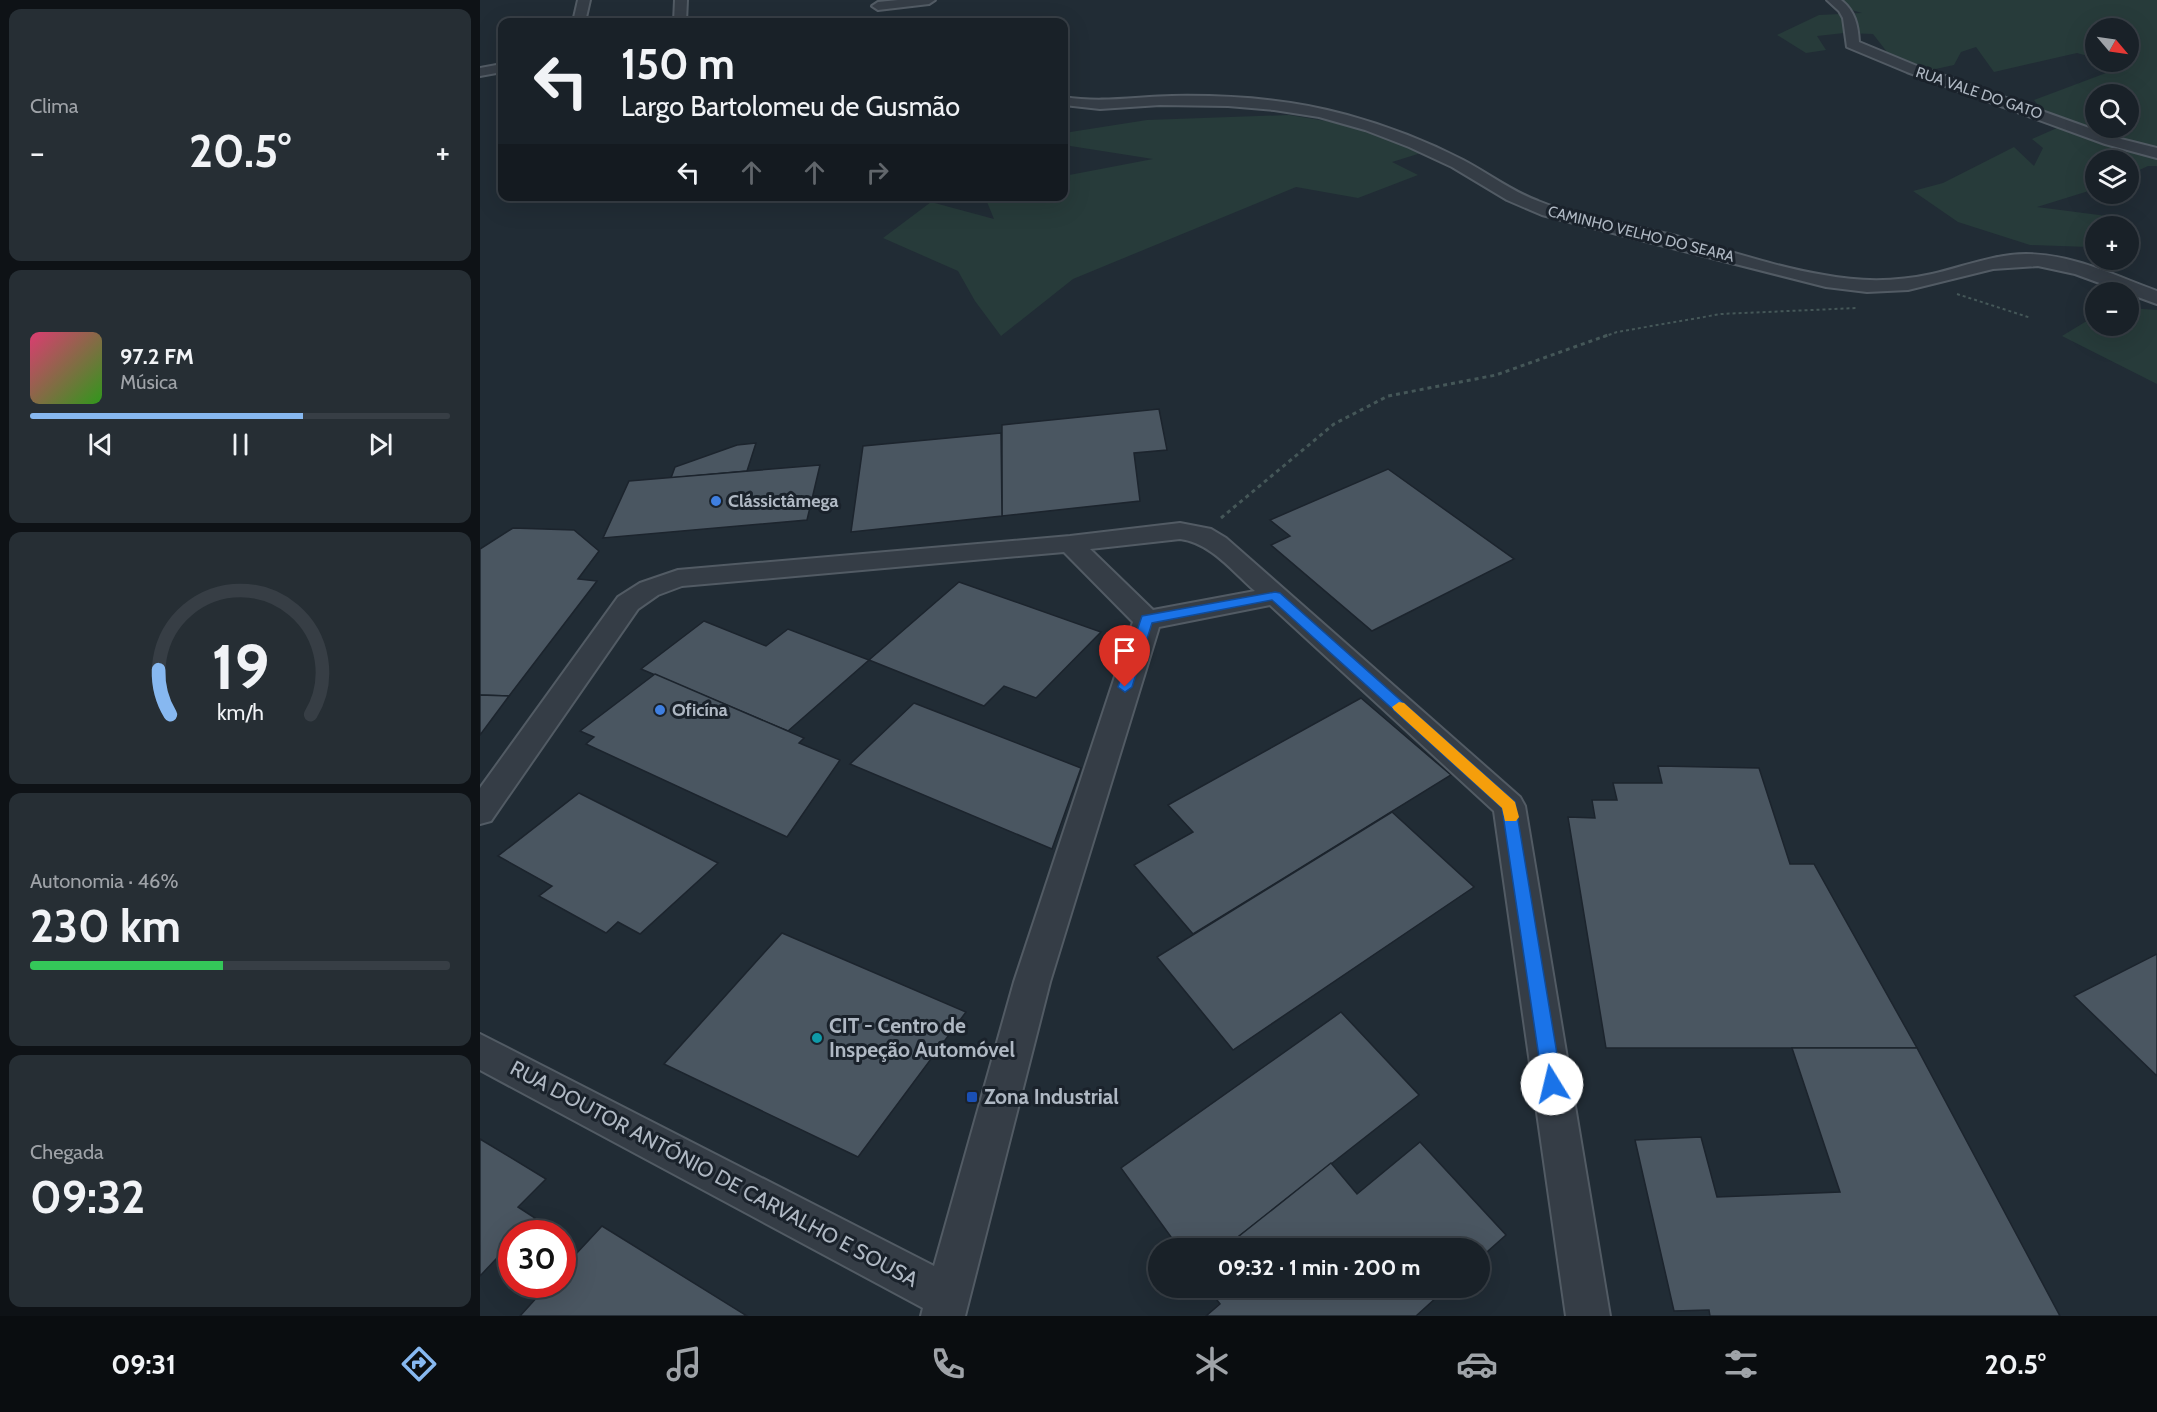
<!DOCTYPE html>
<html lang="pt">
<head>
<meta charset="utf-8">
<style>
  :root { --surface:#192128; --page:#262e34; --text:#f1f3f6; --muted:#9fa3a8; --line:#373e45; --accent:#87b8f0 }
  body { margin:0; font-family:Cabin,sans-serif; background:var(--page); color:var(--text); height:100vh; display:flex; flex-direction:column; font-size:22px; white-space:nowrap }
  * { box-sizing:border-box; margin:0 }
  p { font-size:20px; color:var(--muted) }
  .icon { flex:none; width:33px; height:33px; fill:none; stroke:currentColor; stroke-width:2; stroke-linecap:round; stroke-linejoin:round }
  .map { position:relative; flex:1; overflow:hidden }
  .details { display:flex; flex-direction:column; gap:9px; padding:9px; background:#0e1216; width:480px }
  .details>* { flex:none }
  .hud { position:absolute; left:18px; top:18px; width:570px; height:183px; border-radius:12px; box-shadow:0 6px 24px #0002,0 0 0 2px var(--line); background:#192128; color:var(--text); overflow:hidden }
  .needle { width:39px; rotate:119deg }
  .fabs { position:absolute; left:1605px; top:18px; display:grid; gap:12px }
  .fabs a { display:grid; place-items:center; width:54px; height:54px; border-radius:50%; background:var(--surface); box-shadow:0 6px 24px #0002,0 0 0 2px var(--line); font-size:30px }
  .speed { position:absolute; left:18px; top:1220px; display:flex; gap:12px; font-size:30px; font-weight:700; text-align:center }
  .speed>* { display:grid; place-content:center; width:78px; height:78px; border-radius:50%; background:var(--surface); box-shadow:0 6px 24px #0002,0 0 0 2px var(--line); line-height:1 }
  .speed .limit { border:9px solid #d22; background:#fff; color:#111 }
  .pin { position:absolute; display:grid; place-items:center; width:51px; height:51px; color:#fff; margin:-62px -26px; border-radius:50% 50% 50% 0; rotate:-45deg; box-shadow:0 0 6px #0007 }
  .pin .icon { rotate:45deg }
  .me { position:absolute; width:66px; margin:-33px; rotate:351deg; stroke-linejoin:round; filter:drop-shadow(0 0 4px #0008) }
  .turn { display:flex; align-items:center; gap:21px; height:126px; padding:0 24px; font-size:27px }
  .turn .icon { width:78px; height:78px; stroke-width:2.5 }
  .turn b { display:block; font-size:42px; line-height:51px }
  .lanes { display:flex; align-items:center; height:57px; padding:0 24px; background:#0003; justify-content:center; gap:30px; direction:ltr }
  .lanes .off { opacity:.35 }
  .big { font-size:45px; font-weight:700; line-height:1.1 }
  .details .card { flex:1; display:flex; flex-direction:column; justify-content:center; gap:9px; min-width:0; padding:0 21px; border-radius:12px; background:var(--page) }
  .details .dial { align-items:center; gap:0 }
  .dial svg { height:156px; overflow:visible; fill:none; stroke:var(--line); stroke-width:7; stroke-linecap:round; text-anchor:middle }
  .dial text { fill:var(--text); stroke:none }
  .song { display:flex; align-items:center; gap:18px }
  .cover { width:72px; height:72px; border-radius:9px; background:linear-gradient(135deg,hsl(340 70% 55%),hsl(110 70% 35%)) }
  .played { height:6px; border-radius:3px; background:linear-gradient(90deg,var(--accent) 65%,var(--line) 65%) }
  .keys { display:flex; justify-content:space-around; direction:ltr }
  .heat { display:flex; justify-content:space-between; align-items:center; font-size:33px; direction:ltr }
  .charge { height:9px; border-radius:4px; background:linear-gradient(90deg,#34c759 46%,var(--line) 0) }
  .trip { position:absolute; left:668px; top:1238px; width:342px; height:60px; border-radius:30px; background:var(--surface); box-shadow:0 6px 24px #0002,0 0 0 2px var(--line); font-weight:700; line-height:60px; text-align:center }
  .dock { display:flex; height:96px; justify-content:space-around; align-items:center; background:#0a0d10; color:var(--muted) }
  .dock .icon { width:42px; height:42px }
  .dock .selected { color:var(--accent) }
  .dock b { font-size:27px; color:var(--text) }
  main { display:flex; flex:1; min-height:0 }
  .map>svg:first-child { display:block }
  .green { fill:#273b3a; fill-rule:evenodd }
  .building { fill:#4a5661; stroke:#1c242d; stroke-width:1.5 }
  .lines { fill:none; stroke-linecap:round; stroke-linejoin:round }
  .minor-casing { stroke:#525b64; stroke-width:4 }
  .path-far1 { stroke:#455758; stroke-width:2; stroke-dasharray:3 3; stroke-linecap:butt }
  .path { stroke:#455758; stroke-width:3; stroke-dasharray:4 4; stroke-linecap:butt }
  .minor { fill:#353d46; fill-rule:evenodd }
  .route { fill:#1a73e8; stroke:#114b97; stroke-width:1.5 }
  .slow { fill:#f59e0b }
  .shop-dot { fill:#3f7fe0; stroke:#1a222b; stroke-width:2 }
  .culture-dot { fill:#0f9aa8; stroke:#1a222b; stroke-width:2 }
  .transit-dot { fill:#1a4fb4; stroke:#1a222b; stroke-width:2 }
  .labels { text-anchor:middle; stroke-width:6; stroke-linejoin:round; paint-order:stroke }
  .far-street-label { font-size:15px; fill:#afb8c3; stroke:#1a222b }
  .poi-label { font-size:18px; font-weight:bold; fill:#afb8c3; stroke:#1a222b; text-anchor:start }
  .near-poi-label { font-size:21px; font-weight:bold; fill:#afb8c3; stroke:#1a222b; text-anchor:start }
  .near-street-label { font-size:21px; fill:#afb8c3; stroke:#1a222b }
</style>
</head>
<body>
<main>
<section class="details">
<div class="card"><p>Clima</p>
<div class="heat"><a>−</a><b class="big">20.5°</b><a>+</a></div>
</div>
<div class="card">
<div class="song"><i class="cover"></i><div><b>97.2 FM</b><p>Música</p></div></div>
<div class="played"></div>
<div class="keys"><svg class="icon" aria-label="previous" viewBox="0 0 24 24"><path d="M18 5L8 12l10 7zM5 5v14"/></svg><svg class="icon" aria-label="pause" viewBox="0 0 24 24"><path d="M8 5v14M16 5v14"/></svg><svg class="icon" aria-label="next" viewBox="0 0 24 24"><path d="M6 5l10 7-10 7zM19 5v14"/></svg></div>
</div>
<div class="card dial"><svg viewBox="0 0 100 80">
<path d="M14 69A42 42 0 1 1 86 69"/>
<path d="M14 69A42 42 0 0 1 8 46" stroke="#87b8f0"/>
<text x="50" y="56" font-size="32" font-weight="700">19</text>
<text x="50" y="72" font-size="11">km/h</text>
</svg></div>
<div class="card"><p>Autonomia · 46%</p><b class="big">230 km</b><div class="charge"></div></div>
<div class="card"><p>Chegada</p><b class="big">09:32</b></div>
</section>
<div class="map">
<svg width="1677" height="1316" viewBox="0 0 1677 1316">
  <rect width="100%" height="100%" fill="#212c35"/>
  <g class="green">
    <path d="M1363,0H1677V166H1668L1649,175L1648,160H1616L1615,189L1557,207L1627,216L1629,226H1616L1615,245L1609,247L1550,245L1478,222L1433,191L1463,183L1534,147L1554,166L1563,148L1552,139L1577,128L1554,100L1642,67L1626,62H1648V28H1616L1615,58L1597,53L1514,72L1496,47L1481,52L1474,65L1451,70L1407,52L1393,34L1364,33L1337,36L1346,50L1326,53L1297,35L1339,15L1382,13L1357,6ZM1616,94H1648V128H1616Z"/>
    <polygon points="809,115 902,130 941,153 912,162 938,175 878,198 816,187 593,279 521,336 495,301 478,271 403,238 451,202 514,219 505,197 584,196 584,176 673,159 584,145 584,133 667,120"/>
    <polygon points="1649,308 1677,310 1677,384 1582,336 1615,316 1616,326 1648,326"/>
  </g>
  <g class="building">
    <polygon points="679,409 687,450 654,453 660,501 522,516 522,425"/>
    <polygon points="521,433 522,516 371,532 383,446"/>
    <polygon points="276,443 267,471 191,478 195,467 257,445"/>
    <polygon points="340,465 327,520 123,538 149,481"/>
    <polygon points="908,469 1034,559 892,631 791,545 810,536 790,520"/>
    <polygon points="33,528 94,530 119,551 98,579 117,581 29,696 0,695 0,549"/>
    <polygon points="479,582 621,632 556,698 524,686 504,706 389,660"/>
    <polygon points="224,621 286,646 308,629 389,660 308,731 161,669"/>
    <polygon points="175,674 324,738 319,743 360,760 307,837 106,744 114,737 100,731"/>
    <polygon points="0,695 29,696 0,735"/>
    <polygon points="881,698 971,775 713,934 654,865 713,832 688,805"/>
    <polygon points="434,703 601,768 572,849 370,764"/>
    <polygon points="1178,766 1279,768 1310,864 1334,864 1437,1048 1126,1048 1088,817 1115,818 1112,800 1137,800 1133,783 1182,783"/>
    <polygon points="99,793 238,863 160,934 138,922 126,933 59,896 72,886 18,856"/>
    <polygon points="912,812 994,887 753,1050 677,957"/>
    <polygon points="302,933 486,1012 378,1157 184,1064"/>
    <polygon points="1677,954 1677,1076 1594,996"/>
    <polygon points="861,1012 939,1095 744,1248 699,1248 641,1168"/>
    <polygon points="1312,1048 1437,1048 1580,1316 1230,1316 1229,1310 1194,1311 1155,1140 1221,1137 1237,1197 1360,1192"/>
    <polygon points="0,1139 66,1179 38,1207 55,1218 41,1233 32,1233 32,1242 0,1276"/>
    <polygon points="940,1142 1026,1235 999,1259 999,1248 744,1248 851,1163 877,1194"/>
    <polygon points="122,1226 267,1316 40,1316 69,1284 82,1284 82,1269"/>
    <polygon points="727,1287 968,1287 936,1316 726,1316 740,1304"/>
  </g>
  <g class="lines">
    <defs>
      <g id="minor">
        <polygon points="98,0 110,0 105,22 93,22"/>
        <polygon points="195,0 207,0 206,22 194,22"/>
        <polygon points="418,0 455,0 449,4 398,10 392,6 398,2"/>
        <path d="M1347,0H1361C1375,11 1378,25 1379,42L1437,66L1637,138L1677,148V158L1625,144L1427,72L1367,47L1363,18L1359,11Z"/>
        <polygon points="22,64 22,72 0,76 0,68"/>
        <path d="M584,97C620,103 655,97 692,96C751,95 810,99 867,115C907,126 946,141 983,160C1008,173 1031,191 1058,201C1102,219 1150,225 1196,236C1245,249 1294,267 1344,275C1380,282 1416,282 1452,274C1483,267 1514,254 1546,254C1592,254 1635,276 1677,291V304L1595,274L1558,266L1513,269L1428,290L1387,292L1346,287L1062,215L1027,200L972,167L929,147L885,130L839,117L794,110L748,106L680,105L620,109L584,105Z"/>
        <path d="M700,523L731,529L746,538L1040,797L1045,806L1130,1316H1086L1014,811L790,605L679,627L570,982L485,1316H441L443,1308L0,1070V1034L454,1266L534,982L653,622L584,552L202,586L178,595L158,609L11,821L0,824V788L138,597L160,583L198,570L590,536ZM700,539C731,543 752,571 775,591L673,610L610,549Z"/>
      </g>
    </defs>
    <use href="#minor" class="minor-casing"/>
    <g class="path-far1">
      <polyline points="1477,294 1551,318"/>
      <polyline points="1123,337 1137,332 1241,314 1377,308"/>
    </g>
    <polyline class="path" points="741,518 854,424 908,396 1016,375 1128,335"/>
    <use href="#minor" class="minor"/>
  </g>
  <polygon class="route" points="795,592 800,593 1035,802 1082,1084 1079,1090 1072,1093 1066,1090 1063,1084 1022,808 792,600 672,623 652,687 645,692 638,687 662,616"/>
  <polygon class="slow" points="919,702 924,703 1035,802 1039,817 1036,821 1025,821 1022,808 914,710 912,707"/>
  <g class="shop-dot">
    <circle cx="236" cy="501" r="6"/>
    <circle cx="180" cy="710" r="6"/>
  </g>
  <circle class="culture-dot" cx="337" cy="1038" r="6"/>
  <rect class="transit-dot" x="486" y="1091" width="12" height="12" rx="3"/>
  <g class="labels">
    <g class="far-street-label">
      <text transform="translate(1499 93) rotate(19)" y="5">RUA VALE DO GATO</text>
      <text transform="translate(1161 234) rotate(14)" y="5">CAMINHO VELHO DO SEARA</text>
    </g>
    <g class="poi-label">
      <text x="248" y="507">Clássictâmega</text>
      <text x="192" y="716">Oficína</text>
    </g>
    <g class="near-poi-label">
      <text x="349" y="1033">CIT - Centro de<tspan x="349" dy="24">Inspeção Automóvel</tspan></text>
      <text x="504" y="1104">Zona Industrial</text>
    </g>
    <g class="near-street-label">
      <text transform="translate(234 1174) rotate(28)" y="7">RUA DOUTOR ANTÓNIO DE CARVALHO E SOUSA</text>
    </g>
  </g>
</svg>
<div class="fabs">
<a><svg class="needle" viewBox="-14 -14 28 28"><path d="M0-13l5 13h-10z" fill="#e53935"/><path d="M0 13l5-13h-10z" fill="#9fa3a8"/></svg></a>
<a><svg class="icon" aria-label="search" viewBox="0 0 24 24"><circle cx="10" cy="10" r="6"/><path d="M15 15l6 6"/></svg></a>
<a><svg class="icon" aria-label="layers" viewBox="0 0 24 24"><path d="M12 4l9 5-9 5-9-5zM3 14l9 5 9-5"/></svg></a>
<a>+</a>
<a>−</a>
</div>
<div class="speed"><div class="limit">30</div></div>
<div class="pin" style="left:645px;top:687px;background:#d93025"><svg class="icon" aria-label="arrive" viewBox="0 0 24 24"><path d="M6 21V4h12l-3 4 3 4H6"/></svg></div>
<svg class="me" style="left:1072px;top:1084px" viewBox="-20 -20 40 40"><circle r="19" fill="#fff"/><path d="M0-13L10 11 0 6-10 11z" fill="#1a73e8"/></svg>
<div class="trip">09:32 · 1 min · 200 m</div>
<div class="hud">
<div class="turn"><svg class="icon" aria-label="left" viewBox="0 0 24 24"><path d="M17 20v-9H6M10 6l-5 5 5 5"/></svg><div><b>150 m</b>Largo Bartolomeu de Gusmão</div></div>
<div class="lanes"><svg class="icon" aria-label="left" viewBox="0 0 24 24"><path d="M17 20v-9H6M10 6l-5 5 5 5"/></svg><svg class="icon off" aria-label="ahead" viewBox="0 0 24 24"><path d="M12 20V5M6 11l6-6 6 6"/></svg><svg class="icon off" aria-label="ahead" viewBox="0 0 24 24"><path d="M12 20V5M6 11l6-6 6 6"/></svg><svg class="icon off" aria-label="right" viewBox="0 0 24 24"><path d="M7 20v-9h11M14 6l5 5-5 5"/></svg></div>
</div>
</div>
</main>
<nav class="dock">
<b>09:31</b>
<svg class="icon selected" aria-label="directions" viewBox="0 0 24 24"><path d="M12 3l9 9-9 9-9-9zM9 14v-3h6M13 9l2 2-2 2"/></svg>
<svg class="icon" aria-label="music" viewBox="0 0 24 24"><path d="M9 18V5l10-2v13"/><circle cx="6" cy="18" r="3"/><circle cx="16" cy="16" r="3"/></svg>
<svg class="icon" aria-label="phone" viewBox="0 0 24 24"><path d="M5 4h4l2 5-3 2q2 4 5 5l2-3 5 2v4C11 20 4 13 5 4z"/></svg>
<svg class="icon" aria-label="climate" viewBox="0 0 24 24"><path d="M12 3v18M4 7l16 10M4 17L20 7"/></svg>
<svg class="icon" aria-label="car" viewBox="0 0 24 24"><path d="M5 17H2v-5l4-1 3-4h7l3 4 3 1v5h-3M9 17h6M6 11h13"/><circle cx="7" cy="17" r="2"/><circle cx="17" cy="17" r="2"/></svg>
<svg class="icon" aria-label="filters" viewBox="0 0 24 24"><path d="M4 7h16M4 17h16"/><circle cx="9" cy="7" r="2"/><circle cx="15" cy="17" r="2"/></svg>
<b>20.5°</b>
</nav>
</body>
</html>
